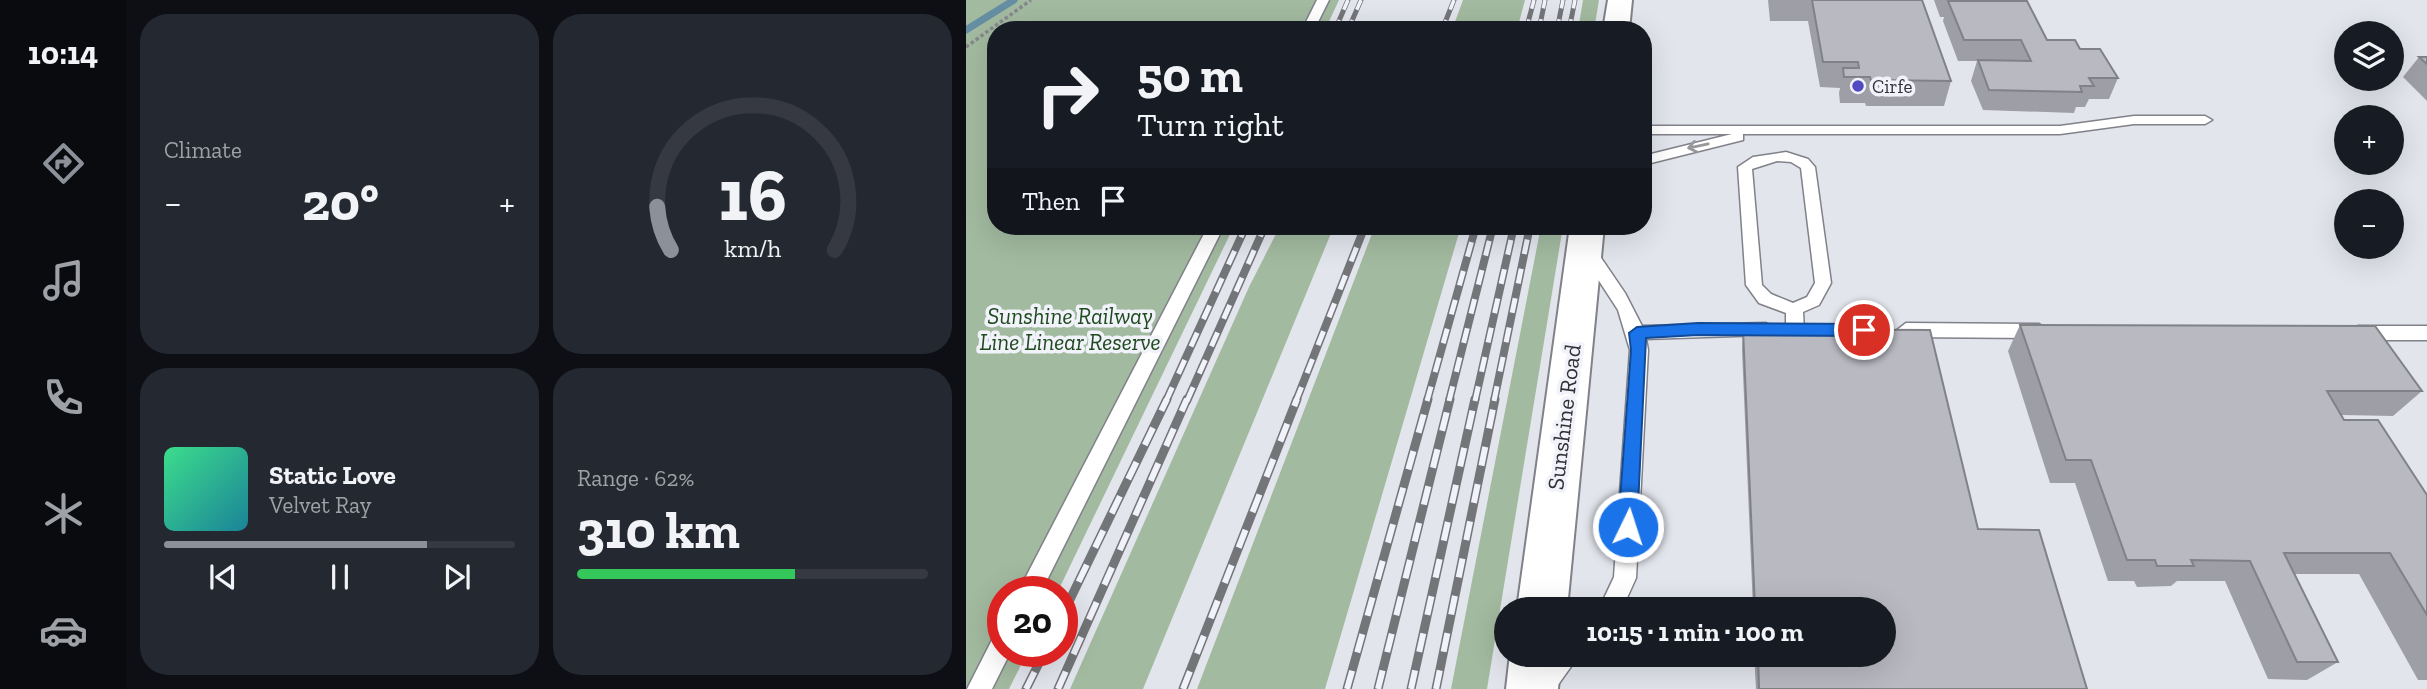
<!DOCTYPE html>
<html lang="en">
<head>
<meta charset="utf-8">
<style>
  :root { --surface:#171b24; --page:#242831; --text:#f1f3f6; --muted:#9ea1a6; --line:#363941; --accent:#8c9099 }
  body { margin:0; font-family:"Zilla Slab",serif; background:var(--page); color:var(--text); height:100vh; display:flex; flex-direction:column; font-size:26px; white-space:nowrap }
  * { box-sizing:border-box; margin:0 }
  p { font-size:23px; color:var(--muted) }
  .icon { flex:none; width:38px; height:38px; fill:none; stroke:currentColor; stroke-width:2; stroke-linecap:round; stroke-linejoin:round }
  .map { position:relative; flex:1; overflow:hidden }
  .sheet { display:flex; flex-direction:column; gap:14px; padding:14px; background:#0d0f14; width:840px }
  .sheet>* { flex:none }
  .hud { position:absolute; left:21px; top:21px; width:665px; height:214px; border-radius:28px; box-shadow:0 7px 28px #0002; background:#171b24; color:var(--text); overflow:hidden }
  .fabs { position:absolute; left:1368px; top:21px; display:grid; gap:14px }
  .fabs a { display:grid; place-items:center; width:70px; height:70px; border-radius:50%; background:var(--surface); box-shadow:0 7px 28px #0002; font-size:35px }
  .speed { position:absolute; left:21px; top:576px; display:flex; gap:14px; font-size:35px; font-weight:700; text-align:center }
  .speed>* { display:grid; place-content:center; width:91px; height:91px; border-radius:50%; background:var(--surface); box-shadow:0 7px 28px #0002; line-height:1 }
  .speed .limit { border:10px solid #d22; background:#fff; color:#111 }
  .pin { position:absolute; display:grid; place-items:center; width:60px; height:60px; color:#fff; margin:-30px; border:4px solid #fff; border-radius:50%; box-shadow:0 2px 7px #0007 }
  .me { position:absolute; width:77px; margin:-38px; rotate:4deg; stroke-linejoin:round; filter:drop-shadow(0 0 5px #0008) }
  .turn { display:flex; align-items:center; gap:24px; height:147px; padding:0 35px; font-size:32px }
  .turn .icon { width:91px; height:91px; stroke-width:2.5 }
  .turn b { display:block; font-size:49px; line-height:60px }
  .then { display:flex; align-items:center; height:66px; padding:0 35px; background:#0003; gap:14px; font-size:26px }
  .big { font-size:52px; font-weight:700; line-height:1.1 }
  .sheet .card { flex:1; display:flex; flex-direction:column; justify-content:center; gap:10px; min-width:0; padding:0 24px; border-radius:28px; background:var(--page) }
  .sheet .dial { align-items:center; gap:0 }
  .dial svg { height:182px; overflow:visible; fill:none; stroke:var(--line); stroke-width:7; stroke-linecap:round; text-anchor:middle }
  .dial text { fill:var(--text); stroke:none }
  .song { display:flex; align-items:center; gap:21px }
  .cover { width:84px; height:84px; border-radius:10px; background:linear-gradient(135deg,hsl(150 70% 55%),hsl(190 70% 35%)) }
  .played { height:7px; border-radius:4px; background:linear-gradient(90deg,var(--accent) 75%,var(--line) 75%) }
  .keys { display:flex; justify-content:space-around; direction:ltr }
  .heat { display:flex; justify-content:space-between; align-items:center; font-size:38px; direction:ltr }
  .charge { height:10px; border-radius:5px; background:linear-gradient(90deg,#34c759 62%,var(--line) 0) }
  .sheet .tiles { flex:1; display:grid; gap:14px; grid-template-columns:repeat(2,1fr) }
  .trip { position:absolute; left:528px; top:597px; width:402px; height:70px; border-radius:35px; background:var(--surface); box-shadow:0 7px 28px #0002; font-weight:700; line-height:70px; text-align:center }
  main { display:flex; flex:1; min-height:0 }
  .tab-bar { display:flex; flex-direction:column; width:126px; justify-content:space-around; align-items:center; background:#090b0e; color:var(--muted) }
  .tab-bar .icon { width:49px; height:49px }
  .tab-bar .selected { color:var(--accent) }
  .tab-bar b { font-size:32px; color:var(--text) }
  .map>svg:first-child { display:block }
  .green { fill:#a2baa0 }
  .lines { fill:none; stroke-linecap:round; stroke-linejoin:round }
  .stream { stroke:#658ea3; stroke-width:7 }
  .service-casing { stroke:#808189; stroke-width:3 }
  .primary-casing { stroke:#808189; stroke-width:4 }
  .path { stroke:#87888d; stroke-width:3.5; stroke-dasharray:3.5 2.5; stroke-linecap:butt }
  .service { fill:#fff; fill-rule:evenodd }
  .primary { fill:#fff; fill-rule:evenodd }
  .rail-far2-casing { stroke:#737579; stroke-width:5 }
  .rail-far1-casing { stroke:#737579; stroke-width:8 }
  .rail-casing { stroke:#737579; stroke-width:9 }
  .rail-far2 { stroke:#f1f2fa; stroke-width:3.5; stroke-dasharray:11; stroke-linecap:butt }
  .rail-far1 { stroke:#f1f2fa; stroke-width:5; stroke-dasharray:15; stroke-linecap:butt }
  .rail { stroke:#f1f2fa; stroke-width:6; stroke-dasharray:19; stroke-linecap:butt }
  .wall { fill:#9e9fa6 }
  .building { fill:#b8b9c1; stroke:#818287; stroke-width:2 }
  .oneway { stroke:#98989a }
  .route { fill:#1a73e8; stroke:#114b97; stroke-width:2 }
  .poi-dot { fill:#514ac1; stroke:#f1f2fa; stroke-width:2.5 }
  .labels { text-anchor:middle; stroke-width:7; stroke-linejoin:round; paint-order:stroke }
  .far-poi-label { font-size:19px; fill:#313235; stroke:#f1f2fa; text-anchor:start }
  .park-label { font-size:23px; font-style:italic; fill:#1f4a1e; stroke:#f1f2fa }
  .street-label { font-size:23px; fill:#313235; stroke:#f1f2fa }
</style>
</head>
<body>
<main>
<nav class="tab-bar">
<b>10:14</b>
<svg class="icon selected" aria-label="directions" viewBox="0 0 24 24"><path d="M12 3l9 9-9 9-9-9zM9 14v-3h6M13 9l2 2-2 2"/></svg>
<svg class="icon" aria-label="music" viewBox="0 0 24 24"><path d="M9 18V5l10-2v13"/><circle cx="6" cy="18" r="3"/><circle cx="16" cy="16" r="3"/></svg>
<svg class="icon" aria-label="phone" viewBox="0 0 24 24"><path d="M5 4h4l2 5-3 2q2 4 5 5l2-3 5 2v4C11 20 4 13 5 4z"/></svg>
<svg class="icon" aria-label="climate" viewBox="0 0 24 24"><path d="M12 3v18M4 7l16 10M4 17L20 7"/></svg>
<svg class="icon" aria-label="car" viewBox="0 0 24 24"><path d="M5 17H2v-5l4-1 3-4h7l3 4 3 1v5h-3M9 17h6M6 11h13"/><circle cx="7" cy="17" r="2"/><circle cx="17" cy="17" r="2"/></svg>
</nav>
<section class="sheet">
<div class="tiles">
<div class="card"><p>Climate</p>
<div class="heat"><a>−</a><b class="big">20°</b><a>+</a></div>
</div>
<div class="card dial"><svg viewBox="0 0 100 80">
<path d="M14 69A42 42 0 1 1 86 69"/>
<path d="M14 69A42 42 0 0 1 8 50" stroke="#8c9099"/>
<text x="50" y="56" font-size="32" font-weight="700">16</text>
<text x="50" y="72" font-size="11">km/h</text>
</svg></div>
<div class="card">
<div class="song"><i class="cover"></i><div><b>Static Love</b><p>Velvet Ray</p></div></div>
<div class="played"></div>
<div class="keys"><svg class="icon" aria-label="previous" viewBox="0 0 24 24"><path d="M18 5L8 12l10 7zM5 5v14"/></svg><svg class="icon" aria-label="pause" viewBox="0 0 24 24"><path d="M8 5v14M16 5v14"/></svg><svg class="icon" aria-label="next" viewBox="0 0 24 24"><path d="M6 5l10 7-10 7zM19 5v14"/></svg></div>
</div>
<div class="card"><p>Range · 62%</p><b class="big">310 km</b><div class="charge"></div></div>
</div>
</section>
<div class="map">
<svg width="1461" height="689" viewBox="0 0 1461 689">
  <rect width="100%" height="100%" fill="#e3e5ed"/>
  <g class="green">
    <polygon points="0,0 373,0 359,30 30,30 30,226 268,226 92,591 37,592 37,651 62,651 43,689 0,689"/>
    <polygon points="497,0 559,0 551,30 486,30"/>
    <polygon points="617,0 633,0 628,30 612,30"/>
    <polygon points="314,226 368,226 177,689 104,689 283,287"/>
    <polygon points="409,226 495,226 359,689 231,689"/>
    <polygon points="575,226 597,226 521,689 485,689"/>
  </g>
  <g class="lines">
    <polyline class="stream" points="0,30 48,0"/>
    <defs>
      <g id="service">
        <polygon points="351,0 363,0 348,30 336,30"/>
        <polygon points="1168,116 1239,116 1246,120 1239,124 1168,124 1094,134 777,134 777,140 677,165 677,156 766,134 677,134 677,126 1094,126"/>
        <path d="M820,152L842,159L849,167L865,283L853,305L837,312L838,330L829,337L820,330V313L793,303L780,285L772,167L787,157ZM811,161L825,162L835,168L849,283L841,297L827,303L805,294L796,285L786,169Z"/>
        <polygon points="242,226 258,226 75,592 52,592"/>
        <polygon points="621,245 627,246 659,293 676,326 800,323 809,329 800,335 680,339 682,350 670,578 656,609 633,609 648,577 664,350 652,310 613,250"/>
        <polygon points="940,323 1073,324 1082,331 1073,338 940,337 931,330"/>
        <polygon points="1392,326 1461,326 1461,340 1392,340 1383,333"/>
        <polygon points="37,631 37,651 45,651 26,689 1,689 29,634"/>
        <polygon points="587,654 614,654 589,689 561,689 565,681"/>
      </g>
      <g id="primary">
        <polygon points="642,0 666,0 663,30 637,30"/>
        <polygon points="604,226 638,226 601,609 551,609"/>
        <polygon points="544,654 595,654 592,689 540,689"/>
      </g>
    </defs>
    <use href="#service" class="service-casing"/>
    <use href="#primary" class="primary-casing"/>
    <polyline class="path" points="0,47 65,0"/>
    <use href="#service" class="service"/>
    <use href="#primary" class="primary"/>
    <defs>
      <g id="rail-far2">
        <polyline points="369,30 382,0"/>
        <polyline points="382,30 395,0"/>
        <polyline points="476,30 488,0"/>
        <polyline points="560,30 568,0"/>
        <polyline points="573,30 579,0"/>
        <polyline points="591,30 597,0"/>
        <polyline points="603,30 609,0"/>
      </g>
      <g id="rail-far1">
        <polyline points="200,401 280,226"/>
        <polyline points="221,401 299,226"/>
        <polyline points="330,401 399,226"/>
        <polyline points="461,401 510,226"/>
        <polyline points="483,401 527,226"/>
        <polyline points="509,401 548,226"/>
        <polyline points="528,401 564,226"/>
      </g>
      <g id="rail">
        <polyline points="96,616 201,399"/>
        <polyline points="60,689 79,651"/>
        <polyline points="92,689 221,399"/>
        <polyline points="217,689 331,399"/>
        <polyline points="381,689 462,399"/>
        <polyline points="412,689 484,399"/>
        <polyline points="445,689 509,399"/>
        <polyline points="470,689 529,399"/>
      </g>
    </defs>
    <use href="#rail-far2" class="rail-far2-casing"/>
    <use href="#rail-far1" class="rail-far1-casing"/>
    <use href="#rail" class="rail-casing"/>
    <use href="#rail-far2" class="rail-far2"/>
    <use href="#rail-far1" class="rail-far1"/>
    <use href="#rail" class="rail"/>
  </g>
  <g class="wall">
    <polygon points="802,0 956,0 985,81 978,106 900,106 899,103 874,103 873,93 874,88 854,87 842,21 804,21"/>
    <polygon points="968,0 1020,0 1019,1 1081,40 1114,49 1152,78 1143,99 1123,99 1119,107 1110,107 1108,113 1017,110 1005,81 1011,61 992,61 977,21 978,17 974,17"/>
    <polygon points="1453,57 1461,57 1461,101 1437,77"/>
    <polygon points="1054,325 1456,391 1427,416 1376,415 1378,420 1461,495 1461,680 1452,680 1393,574 1328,574 1372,662 1341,680 1302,679 1259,581 1211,581 1205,586 1171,587 1168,581 1142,581 1109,483 1084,483 1042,351"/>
    <polygon points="777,329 1012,529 1121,689 790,689 788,654 919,654 919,609 787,609 776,350"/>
  </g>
  <g class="building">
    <polygon points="846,0 956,0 985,81 905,80 904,77 878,77 877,68 893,68 892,62 857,62"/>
    <polygon points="982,1 1061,1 1081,40 1109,40 1114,49 1134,49 1152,78 1123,78 1128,86 1114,86 1116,92 1023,90 1012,60 1065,61 1055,40 998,40"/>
    <polygon points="1453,57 1461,57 1461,64"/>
    <polygon points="1054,325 1409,326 1456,391 1361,391 1378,420 1412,420 1461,495 1461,615 1424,553 1318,553 1372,662 1331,662 1284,561 1225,560 1228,566 1191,566 1189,560 1161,560 1125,460 1100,460"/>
    <polygon points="777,329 964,330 1012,529 1073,530 1121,689 793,689 792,654 919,654 919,609 789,609"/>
  </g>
  <defs><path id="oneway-shaft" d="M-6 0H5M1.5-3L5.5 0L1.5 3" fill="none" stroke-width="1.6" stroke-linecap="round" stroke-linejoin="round" transform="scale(1.75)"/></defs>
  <use class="oneway" href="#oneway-shaft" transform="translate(732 146) rotate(168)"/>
  <polygon class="route" points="732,323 898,324 906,330 898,336 732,335 680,338 671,527 669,533 662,536 655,533 652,527 665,350 663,333 671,327"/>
  <circle class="poi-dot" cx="892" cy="86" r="7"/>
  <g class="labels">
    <g class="far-poi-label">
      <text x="906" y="93">Cirfe</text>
    </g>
    <g class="park-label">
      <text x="104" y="324">Sunshine Railway<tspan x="104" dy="26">Line Linear Reserve</tspan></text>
    </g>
    <g class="street-label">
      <text transform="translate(598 417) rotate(-83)" y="8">Sunshine Road</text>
    </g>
  </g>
</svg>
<div class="fabs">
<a><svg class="icon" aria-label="layers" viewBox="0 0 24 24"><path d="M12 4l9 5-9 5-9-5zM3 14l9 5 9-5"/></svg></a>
<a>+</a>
<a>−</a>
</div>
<div class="speed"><div class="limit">20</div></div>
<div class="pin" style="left:898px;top:330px;background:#d93025"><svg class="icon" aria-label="arrive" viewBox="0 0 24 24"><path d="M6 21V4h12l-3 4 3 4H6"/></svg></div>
<svg class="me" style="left:662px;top:527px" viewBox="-20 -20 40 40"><circle r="17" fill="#1a73e8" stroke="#fff" stroke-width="3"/><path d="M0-11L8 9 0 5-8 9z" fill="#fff"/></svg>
<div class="trip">10:15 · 1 min · 100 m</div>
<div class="hud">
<div class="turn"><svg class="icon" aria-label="right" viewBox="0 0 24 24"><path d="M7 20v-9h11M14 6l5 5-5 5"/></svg><div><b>50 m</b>Turn right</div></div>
<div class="then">Then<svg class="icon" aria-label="arrive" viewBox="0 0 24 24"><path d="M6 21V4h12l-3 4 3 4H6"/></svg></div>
</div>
</div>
</main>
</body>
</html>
